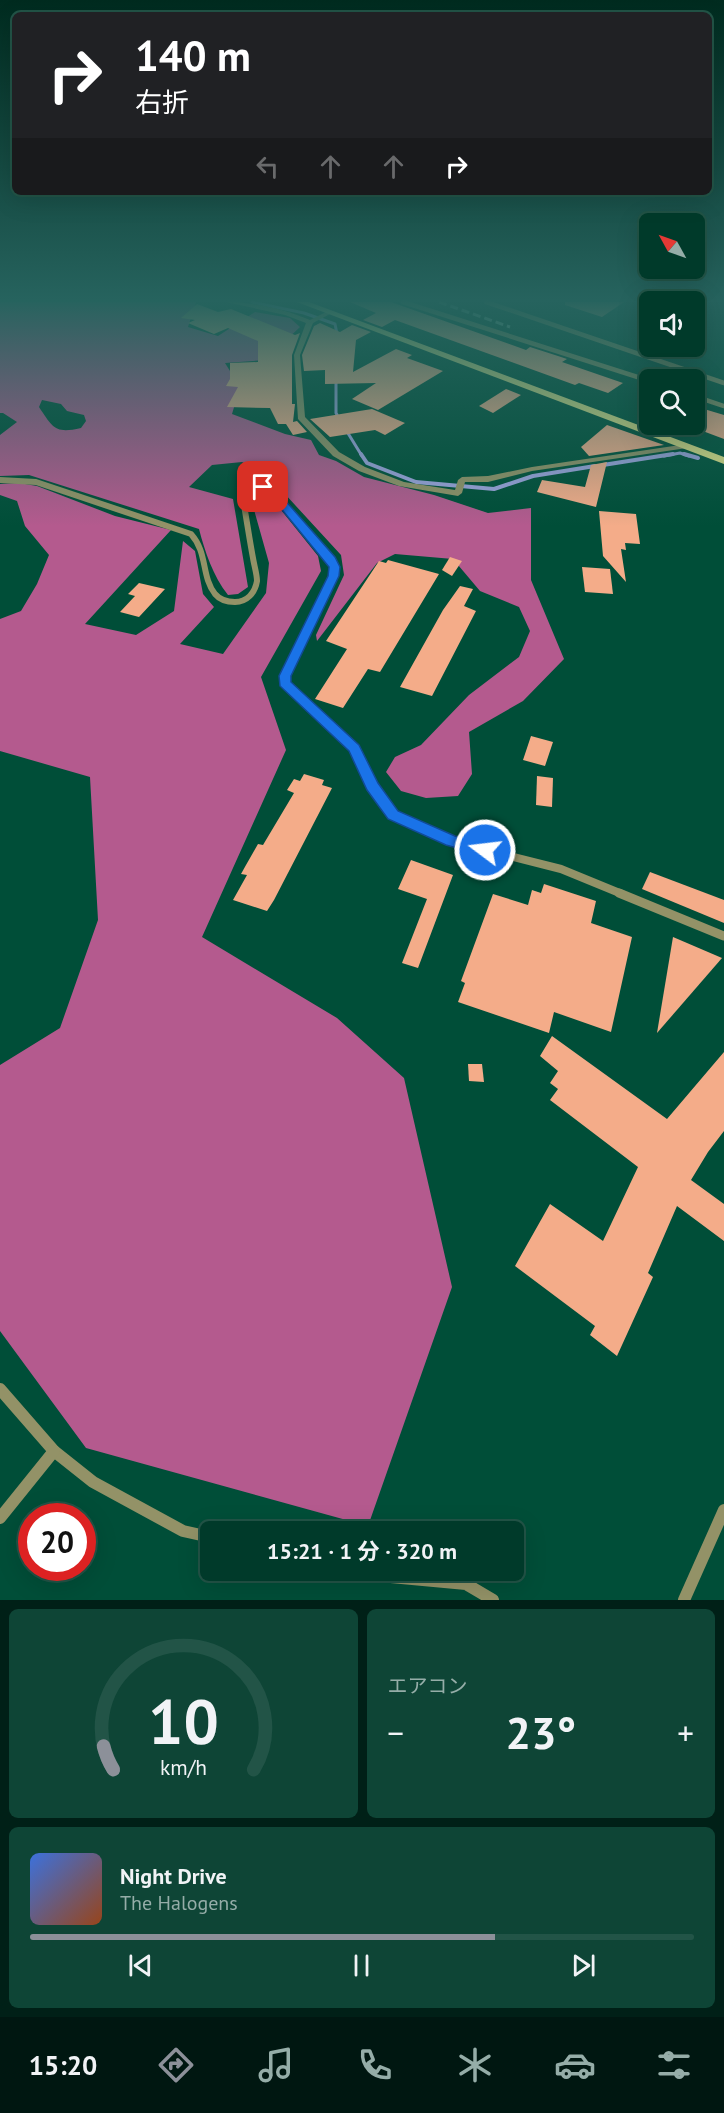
<!DOCTYPE html>
<html lang="ja">
<head>
<meta charset="utf-8">
<style>
  :root { --surface:#003a2a; --page:#0e4536; --text:#f1f3f6; --muted:#95ada8; --line:#225447; --accent:#8c9099 }
  body { margin:0; font-family:"PT Sans","Noto Sans JP",sans-serif; background:var(--page); color:var(--text); height:100vh; display:flex; flex-direction:column; font-size:22px; white-space:nowrap }
  * { box-sizing:border-box; margin:0 }
  p { font-size:20px; color:var(--muted) }
  .icon { flex:none; width:33px; height:33px; fill:none; stroke:currentColor; stroke-width:2; stroke-linecap:round; stroke-linejoin:round }
  .map { position:relative; height:1600px; overflow:hidden }
  .details { display:flex; flex-direction:column; gap:9px; padding:9px; background:#002017; flex:1 }
  .details>* { flex:none }
  .banner { position:absolute; left:12px; top:12px; width:700px; height:183px; border-radius:9px; box-shadow:0 6px 24px #0002,0 0 0 2px var(--line); background:#202124; color:#fff; overflow:hidden }
  .needle { width:39px; rotate:310deg }
  .controls { position:absolute; left:639px; top:213px; display:grid; gap:12px }
  .controls a { display:grid; place-items:center; width:66px; height:66px; border-radius:9px; background:var(--surface); box-shadow:0 6px 24px #0002,0 0 0 2px var(--line); font-size:30px }
  .speed { position:absolute; left:18px; top:1503px; display:flex; gap:12px; font-size:30px; font-weight:700; text-align:center }
  .speed>* { display:grid; place-content:center; width:78px; height:78px; border-radius:50%; background:var(--surface); box-shadow:0 6px 24px #0002,0 0 0 2px var(--line); line-height:1 }
  .speed .limit { border:9px solid #d22; background:#fff; color:#111 }
  .pin { position:absolute; display:grid; place-items:center; width:51px; height:51px; color:#fff; margin:-26px; border-radius:12px; box-shadow:0 3px 9px #0006 }
  .me { position:absolute; width:66px; margin:-33px; rotate:285deg; stroke-linejoin:round; filter:drop-shadow(0 0 4px #0008) }
  .turn { display:flex; align-items:center; gap:21px; height:126px; padding:0 24px; font-size:27px }
  .turn .icon { width:78px; height:78px; stroke-width:2.5 }
  .turn b { display:block; font-size:42px; line-height:51px }
  .lanes { display:flex; align-items:center; height:57px; padding:0 24px; background:#0003; justify-content:center; gap:30px; direction:ltr }
  .lanes .off { opacity:.35 }
  .big { font-size:45px; font-weight:700; line-height:1.1 }
  .details .card { flex:1; display:flex; flex-direction:column; justify-content:center; gap:9px; min-width:0; padding:0 21px; border-radius:9px; background:var(--page) }
  .details .dial { align-items:center; gap:0 }
  .dial svg { height:156px; overflow:visible; fill:none; stroke:var(--line); stroke-width:7; stroke-linecap:round; text-anchor:middle }
  .dial text { fill:var(--text); stroke:none }
  .song { display:flex; align-items:center; gap:18px }
  .cover { width:72px; height:72px; border-radius:9px; background:linear-gradient(135deg,hsl(220 70% 55%),hsl(20 70% 35%)) }
  .played { height:6px; border-radius:3px; background:linear-gradient(90deg,var(--accent) 70%,var(--line) 70%) }
  .keys { display:flex; justify-content:space-around; direction:ltr }
  .heat { display:flex; justify-content:space-between; align-items:center; font-size:33px; direction:ltr }
  .details .tiles { flex:1; display:grid; gap:9px; grid-template-columns:1fr 1fr }
  .card:last-child { grid-column:span 2 }
  .trip { position:absolute; left:200px; top:1521px; width:324px; height:60px; border-radius:9px; background:var(--surface); box-shadow:0 6px 24px #0002,0 0 0 2px var(--line); font-weight:700; line-height:60px; text-align:center }
  .tabs { display:flex; height:96px; justify-content:space-around; align-items:center; background:#001711; color:var(--muted) }
  .tabs .icon { width:42px; height:42px }
  .tabs .current { color:var(--accent) }
  .tabs b { font-size:27px; color:var(--text) }
  .map>svg:first-child { display:block }
  .forest { fill:#b45a8e; fill-rule:evenodd }
  .lines { fill:none; stroke-linecap:round; stroke-linejoin:round }
  .stream-far1 { stroke:#9ea3dd; stroke-width:3 }
  .stream { stroke:#9ea3dd; stroke-width:4 }
  .building { fill:#f4ac89 }
  .lane-far4 { stroke:#939267; stroke-width:4.5 }
  .lane-far3 { stroke:#939267; stroke-width:6 }
  .lane-far2 { stroke:#939267; stroke-width:8 }
  .lane-far1 { stroke:#939267; stroke-width:9 }
  .lane { stroke:#939267; stroke-width:12 }
  .street { fill:#939267; fill-rule:evenodd }
  .primary { fill:#e4e187; fill-rule:evenodd }
  .rail { stroke:#8abfab; stroke-width:3; stroke-dasharray:8 4; stroke-linecap:butt }
  .route { fill:#1a73e8; stroke:#114b97; stroke-width:1.5 }
</style>
</head>
<body>
<div class="map">
<svg width="724" height="1600" viewBox="0 0 724 1600">
  <rect width="100%" height="100%" fill="#004e38"/>
  <g class="forest">
    <path d="M0,302H196L188,327L218,336L255,312L290,318L300,327L265,360L225,363L240,387L232,414L285,434L311,440L319,455L336,461L364,477L434,495L488,513L531,508V580L564,659L523,701L469,732L472,774L458,796L426,798L401,791L386,772L395,757L421,745L469,695L519,657L530,631L519,607L480,591L453,559L395,554L377,563L317,641L316,635L344,575L341,555L284,493L262,472L242,462L212,465L189,487L233,499L248,587L238,594L228,595C213,576 205,552 199,529L29,475L0,476V435L17,422L3,413H0ZM42,400L61,404L67,411L84,415L86,421L81,428C55,434 53,428 39,407Z"/>
    <polygon points="19,483 37,486 115,516 171,530 85,624 136,635 174,611 183,541 195,551 203,594 214,607 180,644 223,654 266,593 269,563 251,499 253,493 261,492 269,495 318,556 321,571 261,677 286,750 202,937 337,1018 404,1078 452,1287 368,1526 86,1448 0,1331 0,1065 60,1028 98,920 90,777 0,751 0,619 21,611 37,584 49,555 25,526 17,501 0,495 0,484"/>
  </g>
  <g class="lines">
    <g class="stream-far1">
      <polyline points="252,302 304,313 335,324 337,334"/>
      <polyline points="336,379 336,413 340,420"/>
      <polyline points="346,430 362,456"/>
      <polyline points="664,456 680,453 689,456"/>
    </g>
    <g class="stream">
      <polyline points="361,454 367,463 416,482 494,489 533,476 595,466"/>
      <polyline points="684,454 698,458"/>
      <polyline points="603,465 673,454"/>
    </g>
  </g>
  <g class="building">
    <polygon points="350,302 391,302 526,350 530,347 558,356 567,359 562,362 623,383 608,393 579,383 575,385 395,320 382,327 363,320 376,313"/>
    <polygon points="565,302 624,302 602,317 565,305"/>
    <polygon points="197,304 218,312 231,309 295,335 300,333 292,355 292,404 295,404 293,422 297,421 307,432 293,435 286,424 278,424 270,408 227,407 238,387 226,386 230,379 230,363 258,362 258,341 228,328 214,334 188,323 195,320 181,318"/>
    <polygon points="320,323 340,332 352,325 371,332 356,340 353,372 396,349 412,355 407,358 443,371 378,410 352,399 376,383 325,384 325,370 304,371 302,355 314,326"/>
    <polygon points="506,389 521,395 493,413 479,406"/>
    <polygon points="694,406 724,415 724,439 700,430 704,427 694,424"/>
    <polygon points="372,409 405,423 385,435 375,430 330,437 310,419"/>
    <polygon points="607,425 664,445 589,456 581,447"/>
    <polygon points="607,462 596,507 537,492 542,480 585,487 591,465"/>
    <polygon points="599,511 636,514 640,544 625,543 626,550 621,549 626,582 603,556"/>
    <polygon points="450,557 462,561 452,576 442,570"/>
    <polygon points="388,560 439,574 380,672 368,669 343,708 315,699 347,649 326,641 379,561 386,563"/>
    <polygon points="582,567 610,569 613,594 585,592"/>
    <polygon points="139,583 165,589 139,617 120,612 135,596 128,594"/>
    <polygon points="460,586 473,589 464,606 476,611 432,696 400,687 443,610"/>
    <polygon points="531,736 553,742 545,766 523,760"/>
    <polygon points="304,774 324,780 322,785 332,788 274,900 267,911 233,900 247,875 241,874 246,865 258,844 263,845 294,793 287,790 294,779 300,781"/>
    <polygon points="537,776 553,778 552,807 536,805"/>
    <polygon points="411,860 453,875 418,968 402,963 427,899 398,889"/>
    <polygon points="650,872 724,900 724,923 642,889"/>
    <polygon points="544,884 596,901 591,923 632,937 611,1032 554,1012 549,1033 458,1002 465,983 461,981 493,894 528,905 532,890 541,893"/>
    <polygon points="673,937 722,958 657,1033"/>
    <polygon points="552,1036 667,1119 724,1052 724,1131 708,1152 691,1180 724,1204 724,1241 677,1206 648,1273 653,1277 617,1356 590,1335 595,1326 515,1266 550,1204 603,1241 638,1167 550,1100 558,1089 550,1083 558,1071 540,1056"/>
    <polygon points="468,1064 482,1064 484,1082 469,1081"/>
  </g>
  <g class="lines">
    <g class="lane-far4">
      <polyline points="403,302 650,381"/>
      <polyline points="486,302 724,383"/>
      <polyline points="694,396 724,406"/>
    </g>
    <path class="lane-far3" d="M0,480L36,482L191,534C208,553 201,576 215,594C220,600 227,602 235,602C247,602 255,593 257,581C257,574 254,565 253,558C249,537 246,515 242,494L255,487L269,489L331,559L335,567L333,576L298,649"/>
    <polyline class="lane-far2" points="299,647 285,676 285,683 354,748 372,786 393,815 451,841 561,869 622,894"/>
    <polyline class="lane-far1" points="619,893 724,936"/>
    <g class="lane">
      <polyline points="0,1389 54,1451 93,1482 183,1531 210,1537"/>
      <polyline points="0,1518 54,1451"/>
      <polyline points="355,1570 380,1576 466,1584 493,1600"/>
      <polyline points="684,1600 724,1510"/>
    </g>
    <path class="street" d="M226,302C255,302 283,309 310,320L326,312H330V314L313,323L300,355L305,417L339,452L365,467L404,482L455,490L458,480L462,477L488,476L532,467L687,444L691,446L687,448L532,471L488,482H465L462,493L458,496L399,486L359,471L333,456L298,419L294,355L306,323L285,315Z"/>
    <polygon class="primary" points="297,302 309,302 724,457 724,464"/>
    <polyline class="rail" points="439,302 510,327"/>
  </g>
  <linearGradient id="sky" x2="0" y2="1"><stop stop-color="#002b1f"/><stop offset="0.57" stop-color="#26635e"/><stop offset="1" stop-color="#26635e" stop-opacity="0"/></linearGradient>
  <rect width="724" height="526" fill="url(#sky)"/>
  <polygon class="route" points="263,484 277,491 335,557 340,567 339,576 291,676 291,682 359,745 378,783 398,811 455,836 490,846 492,850 490,854 485,856 446,845 388,819 367,790 349,751 280,686 279,676 328,576 329,567 270,495 259,487"/>
</svg>
<div class="controls">
<a><svg class="needle" viewBox="-14 -14 28 28"><path d="M0-13l5 13h-10z" fill="#e53935"/><path d="M0 13l5-13h-10z" fill="#95ada8"/></svg></a>
<a><svg class="icon" aria-label="sound" viewBox="0 0 24 24"><path d="M4 9h4l5-4v14l-5-4H4zM17 9q2 3 0 6"/></svg></a>
<a><svg class="icon" aria-label="search" viewBox="0 0 24 24"><circle cx="10" cy="10" r="6"/><path d="M15 15l6 6"/></svg></a>
</div>
<div class="speed"><div class="limit">20</div></div>
<div class="pin" style="left:263px;top:487px;background:#d93025"><svg class="icon" aria-label="arrive" viewBox="0 0 24 24"><path d="M6 21V4h12l-3 4 3 4H6"/></svg></div>
<svg class="me" style="left:485px;top:850px" viewBox="-20 -20 40 40"><circle r="17" fill="#1a73e8" stroke="#fff" stroke-width="3"/><path d="M0-11L8 9 0 5-8 9z" fill="#fff"/></svg>
<div class="trip">15:21 · 1 分 · 320 m</div>
<div class="banner">
<div class="turn"><svg class="icon" aria-label="right" viewBox="0 0 24 24"><path d="M7 20v-9h11M14 6l5 5-5 5"/></svg><div><b>140 m</b>右折</div></div>
<div class="lanes"><svg class="icon off" aria-label="left" viewBox="0 0 24 24"><path d="M17 20v-9H6M10 6l-5 5 5 5"/></svg><svg class="icon off" aria-label="ahead" viewBox="0 0 24 24"><path d="M12 20V5M6 11l6-6 6 6"/></svg><svg class="icon off" aria-label="ahead" viewBox="0 0 24 24"><path d="M12 20V5M6 11l6-6 6 6"/></svg><svg class="icon" aria-label="right" viewBox="0 0 24 24"><path d="M7 20v-9h11M14 6l5 5-5 5"/></svg></div>
</div>
</div>
<section class="details">
<div class="tiles">
<div class="card dial"><svg viewBox="0 0 100 80">
<path d="M14 69A42 42 0 1 1 86 69"/>
<path d="M14 69A42 42 0 0 1 9 57" stroke="#8c9099"/>
<text x="50" y="56" font-size="32" font-weight="700">10</text>
<text x="50" y="72" font-size="11">km/h</text>
</svg></div>
<div class="card"><p>エアコン</p>
<div class="heat"><a>−</a><b class="big">23°</b><a>+</a></div>
</div>
<div class="card">
<div class="song"><i class="cover"></i><div><b>Night Drive</b><p>The Halogens</p></div></div>
<div class="played"></div>
<div class="keys"><svg class="icon" aria-label="previous" viewBox="0 0 24 24"><path d="M18 5L8 12l10 7zM5 5v14"/></svg><svg class="icon" aria-label="pause" viewBox="0 0 24 24"><path d="M8 5v14M16 5v14"/></svg><svg class="icon" aria-label="next" viewBox="0 0 24 24"><path d="M6 5l10 7-10 7zM19 5v14"/></svg></div>
</div>
</div>
</section>
<nav class="tabs">
<b>15:20</b>
<svg class="icon current" aria-label="directions" viewBox="0 0 24 24"><path d="M12 3l9 9-9 9-9-9zM9 14v-3h6M13 9l2 2-2 2"/></svg>
<svg class="icon" aria-label="music" viewBox="0 0 24 24"><path d="M9 18V5l10-2v13"/><circle cx="6" cy="18" r="3"/><circle cx="16" cy="16" r="3"/></svg>
<svg class="icon" aria-label="phone" viewBox="0 0 24 24"><path d="M5 4h4l2 5-3 2q2 4 5 5l2-3 5 2v4C11 20 4 13 5 4z"/></svg>
<svg class="icon" aria-label="climate" viewBox="0 0 24 24"><path d="M12 3v18M4 7l16 10M4 17L20 7"/></svg>
<svg class="icon" aria-label="car" viewBox="0 0 24 24"><path d="M5 17H2v-5l4-1 3-4h7l3 4 3 1v5h-3M9 17h6M6 11h13"/><circle cx="7" cy="17" r="2"/><circle cx="17" cy="17" r="2"/></svg>
<svg class="icon" aria-label="filters" viewBox="0 0 24 24"><path d="M4 7h16M4 17h16"/><circle cx="9" cy="7" r="2"/><circle cx="15" cy="17" r="2"/></svg>
</nav>
</body>
</html>
